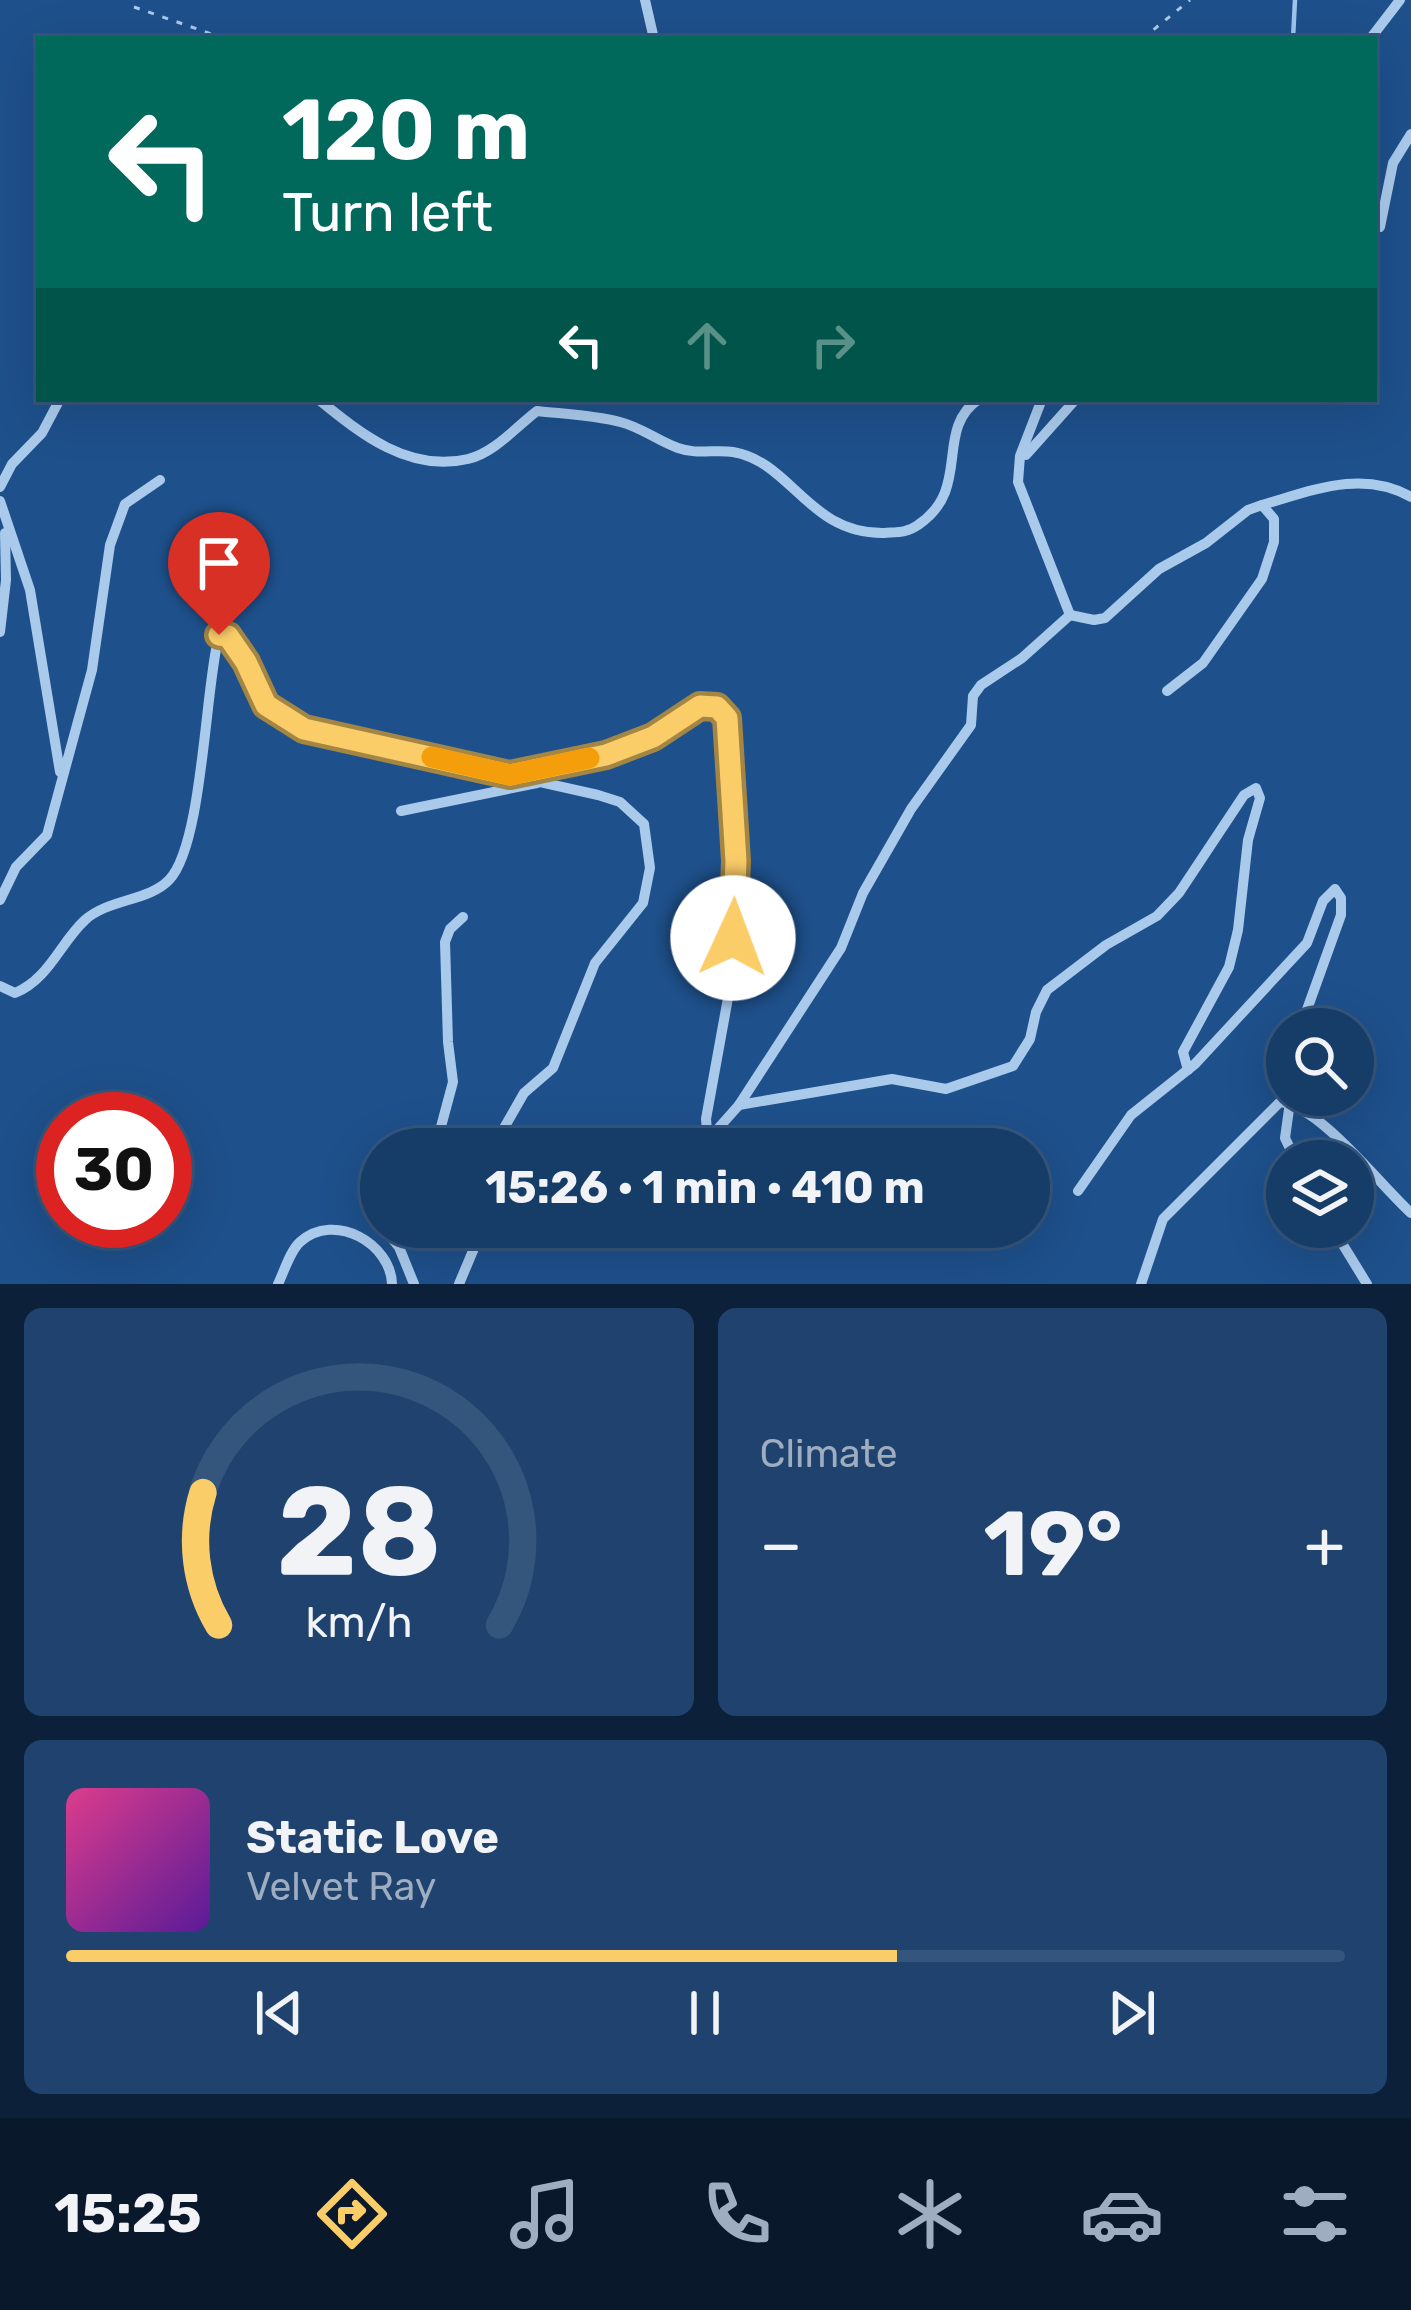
<!DOCTYPE html>
<html lang="en">
<head>
<meta charset="utf-8">
<style>
  :root { --surface:#163c68; --page:#1f436e; --text:#f1f3f6; --muted:#9eadc0; --line:#35567c; --accent:#fbcd69 }
  body { margin:0; font-family:Rubik,sans-serif; background:var(--page); color:var(--text); height:100vh; display:flex; flex-direction:column; font-size:45px; white-space:nowrap }
  * { box-sizing:border-box; margin:0 }
  p { font-size:39px; color:var(--muted) }
  .icon { flex:none; width:66px; height:66px; fill:none; stroke:currentColor; stroke-width:2; stroke-linecap:round; stroke-linejoin:round }
  .map { position:relative; height:1284px; overflow:hidden }
  .details { display:flex; flex-direction:column; gap:24px; padding:24px; background:#0c2139; flex:1 }
  .details>* { flex:none }
  .guide { position:absolute; left:36px; top:36px; width:1341px; height:366px; border-radius:0px; box-shadow:0 12px 48px #0002,0 0 0 3px var(--line); background:#00695c; color:#fff; overflow:hidden }
  .fabs { position:absolute; left:1266px; top:1008px; display:grid; gap:24px }
  .fabs a { display:grid; place-items:center; width:108px; height:108px; border-radius:50%; background:var(--surface); box-shadow:0 12px 48px #0002,0 0 0 3px var(--line); font-size:60px }
  .speed { position:absolute; left:36px; top:1092px; display:flex; gap:24px; font-size:60px; font-weight:700; text-align:center }
  .speed>* { display:grid; place-content:center; width:156px; height:156px; border-radius:50%; background:var(--surface); box-shadow:0 12px 48px #0002,0 0 0 3px var(--line); line-height:1 }
  .speed .limit { border:18px solid #d22; background:#fff; color:#111 }
  .pin { position:absolute; display:grid; place-items:center; width:102px; height:102px; color:#fff; margin:-123px -51px; border-radius:50% 50% 50% 0; rotate:-45deg; box-shadow:0 0 12px #0007 }
  .pin .icon { rotate:45deg }
  .me { position:absolute; width:132px; margin:-66px; rotate:2deg; stroke-linejoin:round; filter:drop-shadow(0 0 9px #0008) }
  .turn { display:flex; align-items:center; gap:42px; height:252px; padding:0 48px; font-size:54px }
  .turn .icon { width:156px; height:156px; stroke-width:2.5 }
  .turn b { display:block; font-size:84px; line-height:102px }
  .lanes { display:flex; align-items:center; height:114px; padding:0 48px; background:#0003; justify-content:center; gap:60px; direction:ltr }
  .lanes .off { opacity:.35 }
  .big { font-size:90px; font-weight:700; line-height:1.1 }
  .details .tile { flex:1; display:flex; flex-direction:column; justify-content:center; gap:18px; min-width:0; padding:0 42px; border-radius:18px; background:var(--page) }
  .details .dial { align-items:center; gap:0 }
  .dial svg { height:312px; overflow:visible; fill:none; stroke:var(--line); stroke-width:7; stroke-linecap:round; text-anchor:middle }
  .dial text { fill:var(--text); stroke:none }
  .song { display:flex; align-items:center; gap:36px }
  .cover { width:144px; height:144px; border-radius:18px; background:linear-gradient(135deg,hsl(330 70% 55%),hsl(270 70% 35%)) }
  .played { height:12px; border-radius:6px; background:linear-gradient(90deg,var(--accent) 65%,var(--line) 65%) }
  .keys { display:flex; justify-content:space-around; direction:ltr }
  .heat { display:flex; justify-content:space-between; align-items:center; font-size:66px; direction:ltr }
  .details .tiles { flex:1; display:grid; gap:24px; grid-template-columns:1fr 1fr }
  .tile:last-child { grid-column:span 2 }
  .trip { position:absolute; left:360px; top:1128px; width:690px; height:120px; border-radius:60px; background:var(--surface); box-shadow:0 12px 48px #0002,0 0 0 3px var(--line); font-weight:700; line-height:120px; text-align:center }
  .tab-bar { display:flex; height:192px; justify-content:space-around; align-items:center; background:#09182a; color:var(--muted) }
  .tab-bar .icon { width:84px; height:84px }
  .tab-bar .selected { color:var(--accent) }
  .tab-bar b { font-size:54px; color:var(--text) }
  .map>svg:first-child { display:block }
  .lines { fill:none; stroke-linecap:round; stroke-linejoin:round }
  .stream { stroke:#9dc5ee; stroke-width:4.5 }
  .path { stroke:#aacaec; stroke-width:3; stroke-dasharray:6 9; stroke-linecap:butt }
  .street { stroke:#aacaec; stroke-width:10 }
  .route-casing { stroke:#a38544; stroke-width:30 }
  .route { stroke:#fbcd69; stroke-width:21 }
  .slow { stroke:#f59e0b; stroke-width:21 }
</style>
</head>
<body>
<div class="map">
<svg width="1411" height="1284" viewBox="0 0 1411 1284">
  <rect width="100%" height="100%" fill="#1e508b"/>
  <g class="lines">
    <polyline class="stream" points="1293,39 1295,0"/>
    <g class="path">
      <polyline points="134,7 226,39"/>
      <polyline points="1142,39 1190,0"/>
    </g>
    <g class="street">
      <polyline points="645,0 654,39"/>
      <polyline points="1370,39 1400,0"/>
      <polyline points="1380,227 1393,163 1411,134"/>
      <path d="M318,399C361,434 409,473 468,459C494,453 516,427 537,411C564,414 593,415 620,422C641,427 658,441 678,448C697,455 715,449 733,452C792,462 808,534 884,533C897,532 907,533 918,525C973,488 933,430 979,399"/>
      <polyline points="1042,399 1020,456 1018,482 1070,615"/>
      <polyline points="1026,455 1076,399"/>
      <polyline points="0,487 12,464 42,433 60,399"/>
      <polyline points="0,501 30,590 60,772"/>
      <path d="M1262,505C1311,491 1362,469 1411,497"/>
      <polyline points="0,632 6,580 5,533"/>
      <path d="M510,775C557,765 606,759 650,739C674,727 689,706 717,707L727,718L736,861L732,976L706,1119L707,1130L715,1132L739,1105L841,948L863,893L911,809L971,725L973,696L981,685L1022,658L1070,615L1094,620L1105,618L1159,569L1206,543L1248,510L1262,505L1274,519V542L1262,579L1203,663L1167,691"/>
      <polyline points="401,811 537,783"/>
      <polyline points="0,900 16,867 47,835 92,670 110,545 125,504 160,480"/>
      <path d="M0,986L15,993C49,979 60,943 85,920C108,899 149,901 169,880C203,845 205,687 219,635L228,636L266,705L304,729L598,795L620,802L644,824L650,868L643,903L595,963L553,1068L524,1093L492,1149"/>
      <polyline points="1291,1095 1285,1138 1296,1161"/>
      <polyline points="739,1105 892,1079 946,1089 1013,1066 1030,1039 1036,1012 1047,990 1106,945 1157,916 1179,893 1244,795 1256,788 1260,798 1248,840 1238,930 1229,967 1183,1052 1188,1070"/>
      <polyline points="435,1149 453,1082 448,1042 445,942 450,929 463,917"/>
      <polyline points="1078,1191 1131,1115 1195,1064 1307,943 1323,901 1335,889 1341,898 1341,915 1300,1029"/>
      <polyline points="1332,1227 1367,1284"/>
      <polyline points="386,1231 399,1247 414,1284"/>
      <path d="M278,1284C284,1272 290,1251 300,1242C335,1211 391,1244 392,1284"/>
      <polyline points="459,1284 483,1227"/>
      <path d="M1141,1284L1163,1219L1280,1102C1320,1106 1379,1184 1411,1213"/>
    </g>
  </g>
  <g class="lines">
    <defs>
      <polyline id="route" points="219,635 228,636 246,662 266,705 304,729 510,775 606,755 653,737 700,706 717,707 727,718 736,861 733,938"/>
    </defs>
    <use href="#route" class="route-casing"/>
    <use href="#route" class="route"/>
    <polyline class="slow" points="432,757 510,775 589,758"/>
  </g>
</svg>
<div class="fabs">
<a><svg class="icon" aria-label="search" viewBox="0 0 24 24"><circle cx="10" cy="10" r="6"/><path d="M15 15l6 6"/></svg></a>
<a><svg class="icon" aria-label="layers" viewBox="0 0 24 24"><path d="M12 4l9 5-9 5-9-5zM3 14l9 5 9-5"/></svg></a>
</div>
<div class="speed"><div class="limit">30</div></div>
<div class="pin" style="left:219px;top:635px;background:#d93025"><svg class="icon" aria-label="arrive" viewBox="0 0 24 24"><path d="M6 21V4h12l-3 4 3 4H6"/></svg></div>
<svg class="me" style="left:733px;top:938px" viewBox="-20 -20 40 40"><circle r="19" fill="#fff"/><path d="M0-13L10 11 0 6-10 11z" fill="#fbcd69"/></svg>
<div class="trip">15:26 · 1 min · 410 m</div>
<div class="guide">
<div class="turn"><svg class="icon" aria-label="left" viewBox="0 0 24 24"><path d="M17 20v-9H6M10 6l-5 5 5 5"/></svg><div><b>120 m</b>Turn left</div></div>
<div class="lanes"><svg class="icon" aria-label="left" viewBox="0 0 24 24"><path d="M17 20v-9H6M10 6l-5 5 5 5"/></svg><svg class="icon off" aria-label="ahead" viewBox="0 0 24 24"><path d="M12 20V5M6 11l6-6 6 6"/></svg><svg class="icon off" aria-label="right" viewBox="0 0 24 24"><path d="M7 20v-9h11M14 6l5 5-5 5"/></svg></div>
</div>
</div>
<section class="details">
<div class="tiles">
<div class="tile dial"><svg viewBox="0 0 100 80">
<path d="M14 69A42 42 0 1 1 86 69"/>
<path d="M14 69A42 42 0 0 1 10 35" stroke="#fbcd69"/>
<text x="50" y="56" font-size="32" font-weight="700">28</text>
<text x="50" y="72" font-size="11">km/h</text>
</svg></div>
<div class="tile"><p>Climate</p>
<div class="heat"><a>−</a><b class="big">19°</b><a>+</a></div>
</div>
<div class="tile">
<div class="song"><i class="cover"></i><div><b>Static Love</b><p>Velvet Ray</p></div></div>
<div class="played"></div>
<div class="keys"><svg class="icon" aria-label="previous" viewBox="0 0 24 24"><path d="M18 5L8 12l10 7zM5 5v14"/></svg><svg class="icon" aria-label="pause" viewBox="0 0 24 24"><path d="M8 5v14M16 5v14"/></svg><svg class="icon" aria-label="next" viewBox="0 0 24 24"><path d="M6 5l10 7-10 7zM19 5v14"/></svg></div>
</div>
</div>
</section>
<nav class="tab-bar">
<b>15:25</b>
<svg class="icon selected" aria-label="directions" viewBox="0 0 24 24"><path d="M12 3l9 9-9 9-9-9zM9 14v-3h6M13 9l2 2-2 2"/></svg>
<svg class="icon" aria-label="music" viewBox="0 0 24 24"><path d="M9 18V5l10-2v13"/><circle cx="6" cy="18" r="3"/><circle cx="16" cy="16" r="3"/></svg>
<svg class="icon" aria-label="phone" viewBox="0 0 24 24"><path d="M5 4h4l2 5-3 2q2 4 5 5l2-3 5 2v4C11 20 4 13 5 4z"/></svg>
<svg class="icon" aria-label="climate" viewBox="0 0 24 24"><path d="M12 3v18M4 7l16 10M4 17L20 7"/></svg>
<svg class="icon" aria-label="car" viewBox="0 0 24 24"><path d="M5 17H2v-5l4-1 3-4h7l3 4 3 1v5h-3M9 17h6M6 11h13"/><circle cx="7" cy="17" r="2"/><circle cx="17" cy="17" r="2"/></svg>
<svg class="icon" aria-label="filters" viewBox="0 0 24 24"><path d="M4 7h16M4 17h16"/><circle cx="9" cy="7" r="2"/><circle cx="15" cy="17" r="2"/></svg>
</nav>
</body>
</html>
